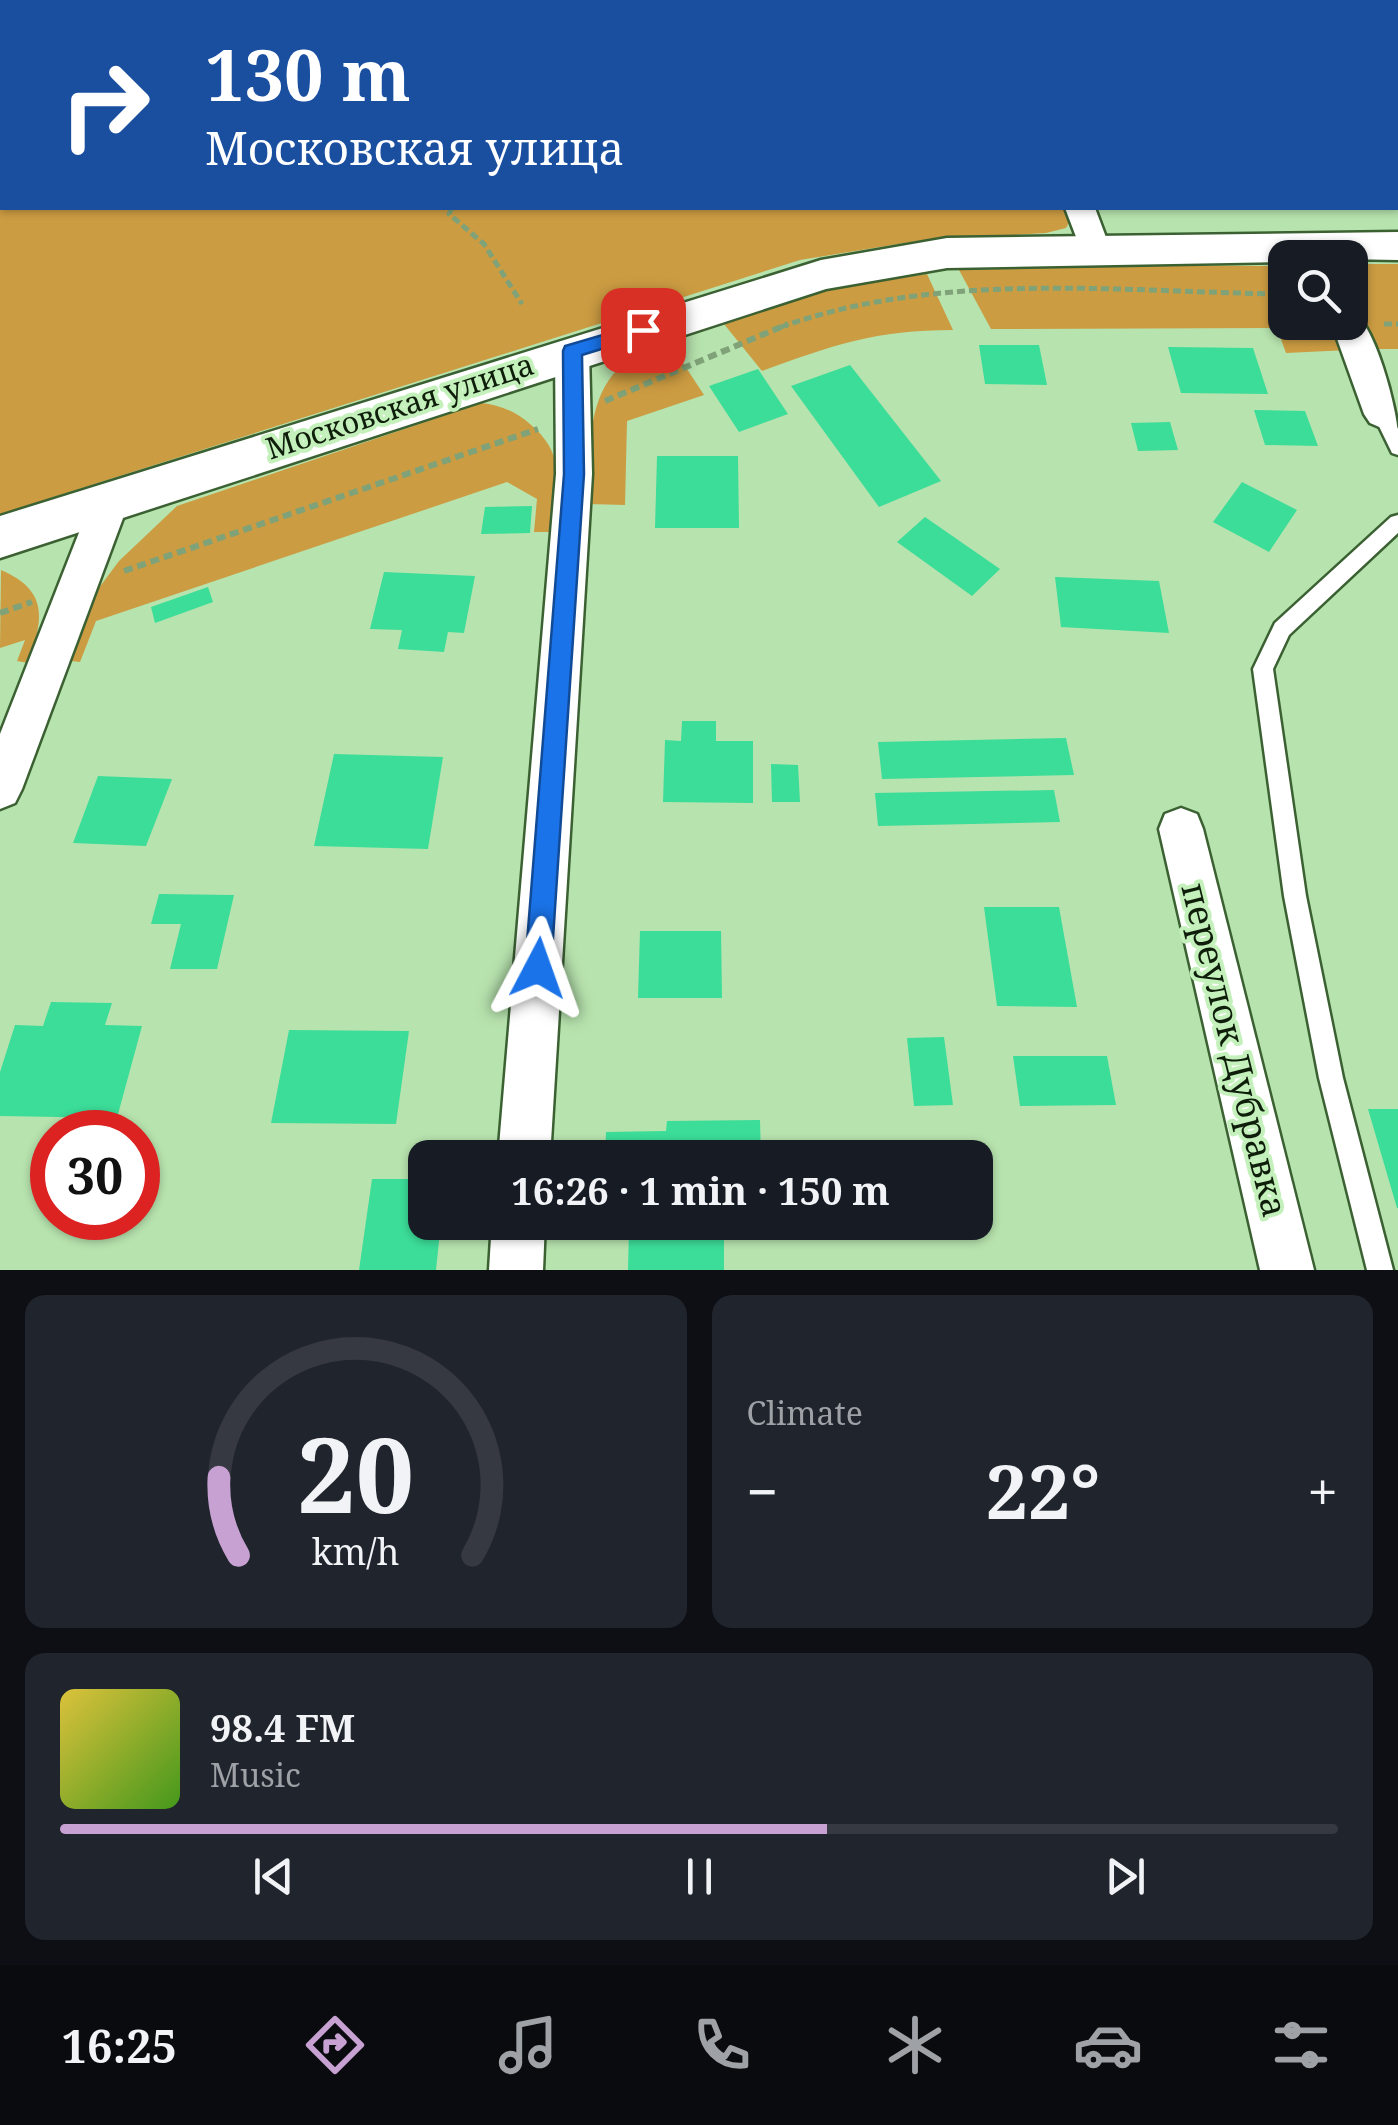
<!DOCTYPE html>
<html lang="en">
<head>
<meta charset="utf-8">
<style>
  :root { --surface:#171b24; --page:#20242c; --text:#f1f3f6; --muted:#9ea1a6; --line:#363941; --accent:#c8a1d3 }
  body { margin:0; font-family:"Noto Serif",serif; background:var(--page); color:var(--text); height:100vh; display:flex; flex-direction:column; font-size:38px; white-space:nowrap }
  * { box-sizing:border-box; margin:0 }
  p { font-size:32px; color:var(--muted) }
  .icon { flex:none; width:55px; height:55px; fill:none; stroke:currentColor; stroke-width:2; stroke-linecap:round; stroke-linejoin:round }
  .map { position:relative; height:1270px; overflow:hidden }
  .details { display:flex; flex-direction:column; gap:25px; padding:25px; background:#0d0f14; flex:1 }
  .details>* { flex:none }
  .banner { position:absolute; left:0px; top:0px; width:1400px; height:210px; box-shadow:0 2px 8px #0004; background:#1a4fa0; color:#fff; overflow:hidden }
  .tools { position:absolute; left:1268px; top:240px; display:grid; gap:20px }
  .tools a { display:grid; place-items:center; width:100px; height:100px; border-radius:20px; background:var(--surface); box-shadow:0 2px 8px #0004; font-size:50px }
  .speed { position:absolute; left:30px; top:1110px; display:flex; gap:20px; font-size:50px; font-weight:700; text-align:center }
  .speed>* { display:grid; place-content:center; width:130px; height:130px; border-radius:50%; background:var(--surface); box-shadow:0 2px 8px #0004; line-height:1 }
  .speed .limit { border:15px solid #d22; background:#fff; color:#111 }
  .pin { position:absolute; display:grid; place-items:center; width:85px; height:85px; color:#fff; margin:-42px; border-radius:20px; box-shadow:0 5px 15px #0006 }
  .me { position:absolute; width:110px; margin:-55px; rotate:4deg; stroke-linejoin:round; filter:drop-shadow(0 0 8px #0008) }
  .turn { display:flex; align-items:center; gap:35px; height:210px; padding:0 40px; font-size:45px }
  .turn .icon { width:130px; height:130px; stroke-width:2.5 }
  .turn b { display:block; font-size:70px; line-height:85px }
  .big { font-size:75px; font-weight:700; line-height:1.1 }
  .details .tile { flex:1; display:flex; flex-direction:column; justify-content:center; gap:15px; min-width:0; padding:0 35px; border-radius:20px; background:var(--page) }
  .details .dial { align-items:center; gap:0 }
  .dial svg { height:260px; overflow:visible; fill:none; stroke:var(--line); stroke-width:7; stroke-linecap:round; text-anchor:middle }
  .dial text { fill:var(--text); stroke:none }
  .song { display:flex; align-items:center; gap:30px }
  .cover { width:120px; height:120px; border-radius:15px; background:linear-gradient(135deg,hsl(50 70% 55%),hsl(100 70% 35%)) }
  .played { height:10px; border-radius:5px; background:linear-gradient(90deg,var(--accent) 60%,var(--line) 60%) }
  .keys { display:flex; justify-content:space-around; direction:ltr }
  .heat { display:flex; justify-content:space-between; align-items:center; font-size:55px; direction:ltr }
  .details .tiles { flex:1; display:grid; gap:25px; grid-template-columns:1fr 1fr }
  .tile:last-child { grid-column:span 2 }
  .trip { position:absolute; left:408px; top:1140px; width:585px; height:100px; border-radius:20px; background:var(--surface); box-shadow:0 2px 8px #0004; font-weight:700; line-height:100px; text-align:center }
  .menu { display:flex; height:160px; justify-content:space-around; align-items:center; background:#090b0e; color:var(--muted) }
  .menu .icon { width:70px; height:70px }
  .menu .on { color:var(--accent) }
  .menu b { font-size:45px; color:var(--text) }
  .map>svg:first-child { display:block }
  .green { fill:#cc9c42 }
  .building { fill:#3cdd99 }
  .lines { fill:none; stroke-linecap:round; stroke-linejoin:round }
  .lane-casing { stroke:#3b6133; stroke-width:5 }
  .street-casing { stroke:#3b6133; stroke-width:5 }
  .secondary-casing { stroke:#3b6133; stroke-width:5 }
  .path-far1 { stroke:#7fa278; stroke-width:5; stroke-dasharray:8 4; stroke-linecap:butt }
  .path { stroke:#7fa278; stroke-width:6; stroke-dasharray:9 5; stroke-linecap:butt }
  .lane { fill:#fff; fill-rule:evenodd }
  .street { fill:#fff; fill-rule:evenodd }
  .secondary { fill:#fff; fill-rule:evenodd }
  .route { fill:#1a73e8; stroke:#114b97; stroke-width:2.5 }
  .labels { text-anchor:middle; stroke-width:8; stroke-linejoin:round; paint-order:stroke }
  .street-label { font-size:30px; fill:#0e1e0a; stroke:#c4f0bb }
  .near-street-label { font-size:35px; fill:#0e1e0a; stroke:#c4f0bb }
</style>
</head>
<body>
<div class="map">
<svg width="1398" height="1270" viewBox="0 0 1398 1270">
  <rect width="100%" height="100%" fill="#b7e3ae"/>
  <g class="green">
    <polygon points="0,0 953,2 2,2 2,208 1075,208 1075,212 1066,228 1046,233 917,241 800,260 0,514"/>
    <polygon points="1355,264 1398,264 1398,349 1369,349 1350,302 1350,269"/>
    <polygon points="1145,265 1285,266 1285,322 1336,323 1349,350 1286,353 1277,328 991,329 959,270"/>
    <path d="M927,274L953,330C876,330 833,345 762,371L724,324L834,288Z"/>
    <path d="M670,343L704,395L627,421L625,505L588,504C590,434 584,361 670,343Z"/>
    <path d="M481,403C500,405 515,411 530,424C569,457 555,485 552,532H534L537,499L507,482L96,621L80,662L62,660L78,616L119,561L177,506Z"/>
    <path d="M1,570C50,591 43,621 28,663L17,661L25,640L0,648Z"/>
  </g>
  <g class="building">
    <polygon points="979,345 1039,345 1047,385 985,384"/>
    <polygon points="1168,347 1253,348 1268,394 1181,393"/>
    <polygon points="850,365 941,481 879,507 791,386"/>
    <polygon points="758,369 788,414 739,432 709,386"/>
    <polygon points="1254,410 1305,411 1318,446 1265,445"/>
    <polygon points="1170,422 1178,450 1138,451 1131,423"/>
    <polygon points="657,456 738,456 739,528 655,528"/>
    <polygon points="1242,482 1297,510 1269,552 1213,522"/>
    <polygon points="532,506 530,533 481,534 485,507"/>
    <polygon points="925,517 1000,569 972,596 897,542"/>
    <polygon points="384,572 475,576 464,633 448,632 444,652 398,649 402,630 370,629"/>
    <polygon points="1055,577 1159,581 1169,633 1061,627"/>
    <polygon points="208,587 213,602 155,623 151,607"/>
    <polygon points="682,721 716,721 716,741 753,741 753,803 663,802 665,740 681,741"/>
    <polygon points="1066,738 1074,775 882,779 878,742"/>
    <polygon points="334,754 443,757 428,849 314,846"/>
    <polygon points="771,764 798,765 800,802 772,802"/>
    <polygon points="98,776 172,779 146,846 73,843"/>
    <polygon points="1054,790 1060,822 878,826 875,793"/>
    <polygon points="159,894 234,895 217,969 170,969 181,924 151,924"/>
    <polygon points="984,907 1059,907 1077,1007 997,1006"/>
    <polygon points="640,931 721,931 722,998 638,998"/>
    <polygon points="51,1002 112,1003 105,1025 142,1026 117,1118 0,1116 0,1072 15,1025 43,1026"/>
    <polygon points="289,1030 409,1031 396,1124 271,1123"/>
    <polygon points="944,1037 953,1105 914,1106 907,1038"/>
    <polygon points="1013,1056 1107,1056 1116,1105 1020,1106"/>
    <polygon points="1368,1109 1398,1109 1398,1208 1397,1208"/>
    <polygon points="760,1120 761,1158 605,1158 606,1132 666,1131 667,1121"/>
    <polygon points="372,1179 425,1179 425,1222 441,1222 436,1270 359,1270"/>
    <polygon points="629,1229 724,1229 724,1270 628,1270"/>
  </g>
  <g class="lines">
    <defs>
      <g id="lane">
        <polygon points="1382,407 1388,409 1398,429 1398,455 1392,453 1373,414"/>
        <polygon points="1398,515 1398,533 1289,635 1273,669 1306,896 1343,1078 1393,1270 1367,1270 1319,1078 1284,896 1253,669 1275,623 1391,517"/>
      </g>
      <g id="street">
        <rect x="1014" y="0" width="26" height="2"/>
        <polygon points="1331,0 1357,0 1358,2 1332,2"/>
        <polygon points="1065,208 1095,208 1110,248 1105,255 1083,255"/>
        <path d="M1350,311C1374,318 1398,412 1398,435L1370,423L1364,414L1331,322H1350Z"/>
        <polygon points="572,339 584,342 589,351 592,474 550,1158 498,1158 556,474 555,351 560,342"/>
        <polygon points="110,487 123,492 129,502 22,789 15,803 0,809 0,734 91,502 97,492"/>
        <polygon points="1181,808 1197,814 1203,829 1314,1270 1260,1270 1159,829 1165,814"/>
        <polygon points="492,1222 545,1222 543,1270 489,1270"/>
      </g>
      <polygon id="secondary" points="1398,232 1398,260 1285,258 1285,262 947,268 826,289 0,558 0,516 821,260 947,238"/>
    </defs>
    <use href="#lane" class="lane-casing"/>
    <use href="#street" class="street-casing"/>
    <use href="#secondary" class="secondary-casing"/>
    <g class="path-far1">
      <polyline points="236,0 241,2"/>
      <polyline points="459,0 465,2"/>
      <polyline points="736,0 740,2"/>
      <polyline points="422,2 440,0"/>
      <polyline points="452,208 449,214 484,244 522,304"/>
      <polyline points="1384,324 1398,324"/>
      <path d="M781,327C940,270 1120,292 1285,294"/>
    </g>
    <g class="path">
      <polyline points="605,401 788,324"/>
      <polyline points="124,571 538,429"/>
      <polyline points="0,613 32,602"/>
    </g>
    <use href="#lane" class="lane"/>
    <use href="#street" class="street"/>
    <use href="#secondary" class="secondary"/>
  </g>
  <polygon class="route" points="643,323 653,330 650,334 582,355 584,474 551,968 548,977 538,981 528,977 525,968 564,474 563,351 565,346"/>
  <g class="labels">
    <g class="street-label">
      <text transform="translate(400 407) rotate(-18)" y="10">Московская улица</text>
    </g>
    <g class="near-street-label">
      <text transform="translate(1234 1050) rotate(76)" y="12">переулок Дубравка</text>
    </g>
  </g>
</svg>
<div class="tools">
<a><svg class="icon" aria-label="search" viewBox="0 0 24 24"><circle cx="10" cy="10" r="6"/><path d="M15 15l6 6"/></svg></a>
</div>
<div class="speed"><div class="limit">30</div></div>
<div class="pin" style="left:643px;top:330px;background:#d93025"><svg class="icon" aria-label="arrive" viewBox="0 0 24 24"><path d="M6 21V4h12l-3 4 3 4H6"/></svg></div>
<svg class="me" style="left:538px;top:968px" viewBox="-20 -20 40 40"><path d="M0-17L14 15 0 8-14 15z" fill="#1a73e8" stroke="#fff" stroke-width="4"/></svg>
<div class="trip">16:26 · 1 min · 150 m</div>
<div class="banner">
<div class="turn"><svg class="icon" aria-label="right" viewBox="0 0 24 24"><path d="M7 20v-9h11M14 6l5 5-5 5"/></svg><div><b>130 m</b>Московская улица</div></div>
</div>
</div>
<section class="details">
<div class="tiles">
<div class="tile dial"><svg viewBox="0 0 100 80">
<path d="M14 69A42 42 0 1 1 86 69"/>
<path d="M14 69A42 42 0 0 1 8 45" stroke="#c8a1d3"/>
<text x="50" y="56" font-size="32" font-weight="700">20</text>
<text x="50" y="72" font-size="11">km/h</text>
</svg></div>
<div class="tile"><p>Climate</p>
<div class="heat"><a>−</a><b class="big">22°</b><a>+</a></div>
</div>
<div class="tile">
<div class="song"><i class="cover"></i><div><b>98.4 FM</b><p>Music</p></div></div>
<div class="played"></div>
<div class="keys"><svg class="icon" aria-label="previous" viewBox="0 0 24 24"><path d="M18 5L8 12l10 7zM5 5v14"/></svg><svg class="icon" aria-label="pause" viewBox="0 0 24 24"><path d="M8 5v14M16 5v14"/></svg><svg class="icon" aria-label="next" viewBox="0 0 24 24"><path d="M6 5l10 7-10 7zM19 5v14"/></svg></div>
</div>
</div>
</section>
<nav class="menu">
<b>16:25</b>
<svg class="icon on" aria-label="directions" viewBox="0 0 24 24"><path d="M12 3l9 9-9 9-9-9zM9 14v-3h6M13 9l2 2-2 2"/></svg>
<svg class="icon" aria-label="music" viewBox="0 0 24 24"><path d="M9 18V5l10-2v13"/><circle cx="6" cy="18" r="3"/><circle cx="16" cy="16" r="3"/></svg>
<svg class="icon" aria-label="phone" viewBox="0 0 24 24"><path d="M5 4h4l2 5-3 2q2 4 5 5l2-3 5 2v4C11 20 4 13 5 4z"/></svg>
<svg class="icon" aria-label="climate" viewBox="0 0 24 24"><path d="M12 3v18M4 7l16 10M4 17L20 7"/></svg>
<svg class="icon" aria-label="car" viewBox="0 0 24 24"><path d="M5 17H2v-5l4-1 3-4h7l3 4 3 1v5h-3M9 17h6M6 11h13"/><circle cx="7" cy="17" r="2"/><circle cx="17" cy="17" r="2"/></svg>
<svg class="icon" aria-label="filters" viewBox="0 0 24 24"><path d="M4 7h16M4 17h16"/><circle cx="9" cy="7" r="2"/><circle cx="15" cy="17" r="2"/></svg>
</nav>
</body>
</html>
